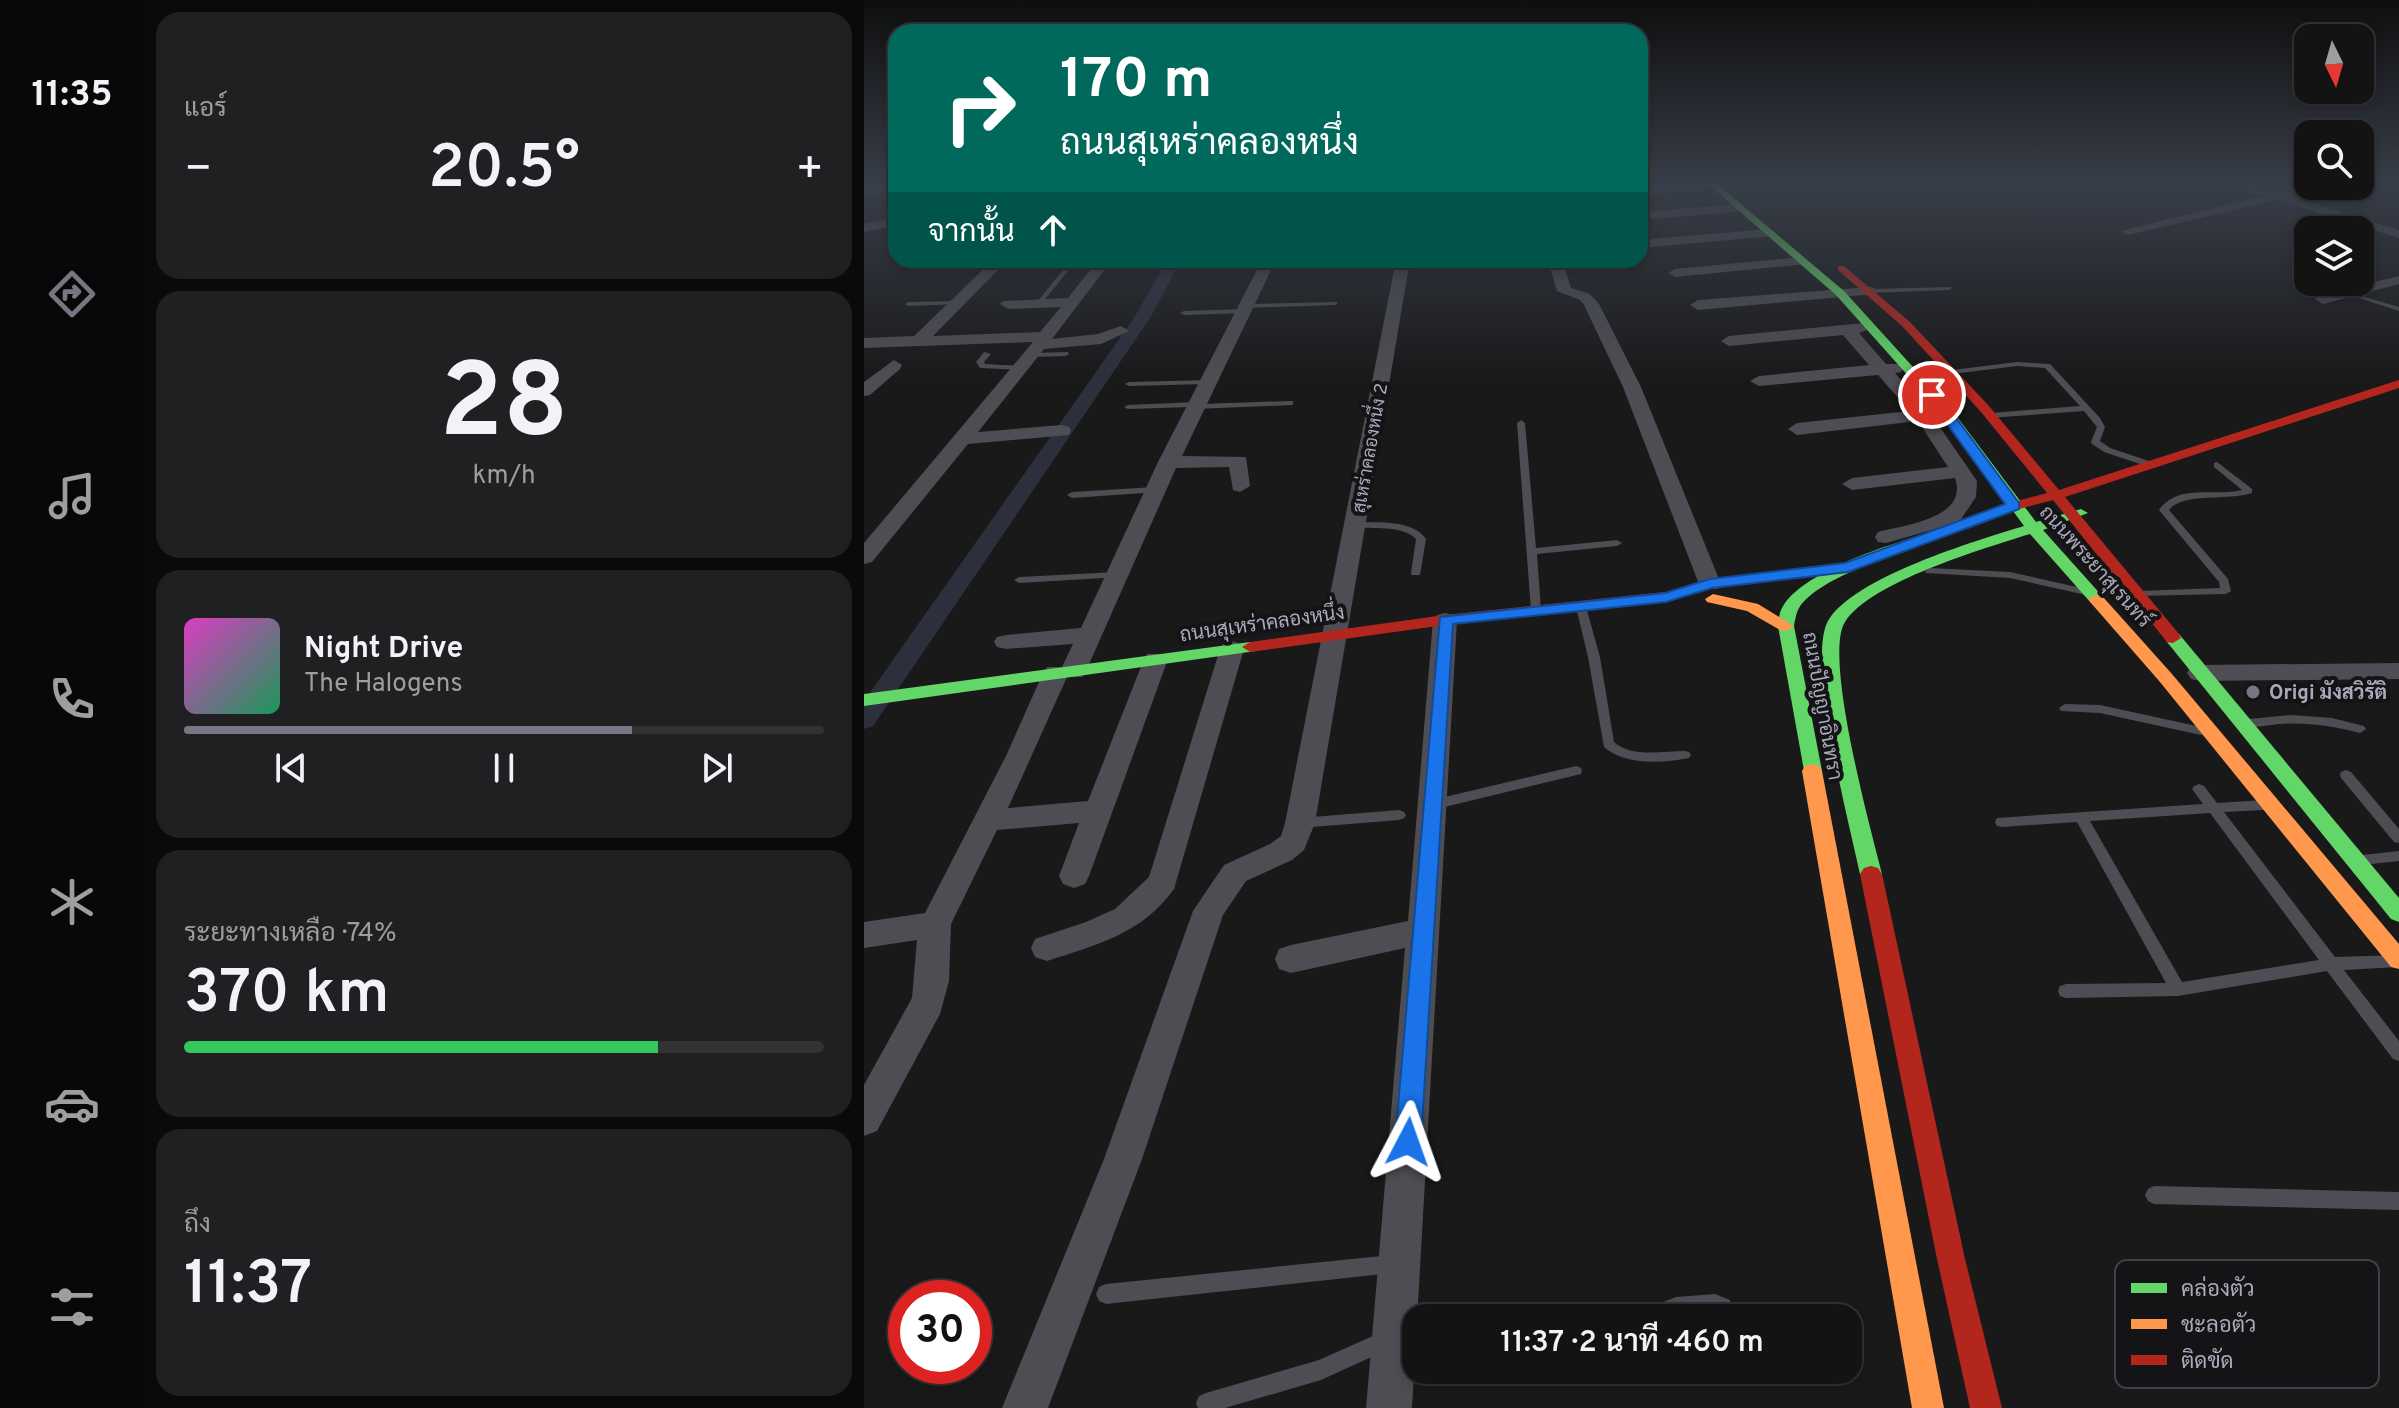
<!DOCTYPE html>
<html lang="th">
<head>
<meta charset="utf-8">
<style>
  :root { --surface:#131314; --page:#202022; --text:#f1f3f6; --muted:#9d9ea0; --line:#323234; --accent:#777783 }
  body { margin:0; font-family:Overpass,Sarabun,sans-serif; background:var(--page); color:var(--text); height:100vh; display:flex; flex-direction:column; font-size:30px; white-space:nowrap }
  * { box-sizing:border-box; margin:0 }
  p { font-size:26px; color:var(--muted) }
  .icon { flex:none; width:44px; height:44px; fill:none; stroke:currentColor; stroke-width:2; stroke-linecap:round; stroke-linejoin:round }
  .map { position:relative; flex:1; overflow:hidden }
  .details { display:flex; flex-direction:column; gap:12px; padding:12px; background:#0a0a0b; width:720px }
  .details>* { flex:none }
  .guide { position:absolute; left:24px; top:24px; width:760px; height:244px; border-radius:24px; box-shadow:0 4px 12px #0003,0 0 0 2px var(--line); background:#00695c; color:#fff; overflow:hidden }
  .needle { width:52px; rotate:175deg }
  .fabs { position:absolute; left:1430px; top:24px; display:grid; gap:16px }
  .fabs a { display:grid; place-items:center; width:80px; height:80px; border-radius:16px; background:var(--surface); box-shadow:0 4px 12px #0003,0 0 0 2px var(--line); font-size:40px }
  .speed { position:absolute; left:24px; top:1280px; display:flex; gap:16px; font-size:40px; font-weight:700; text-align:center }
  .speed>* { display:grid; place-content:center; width:104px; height:104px; border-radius:50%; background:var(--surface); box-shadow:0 4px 12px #0003,0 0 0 2px var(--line); line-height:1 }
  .speed .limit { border:12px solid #d22; background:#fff; color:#111 }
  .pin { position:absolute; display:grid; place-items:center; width:68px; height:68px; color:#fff; margin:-34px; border:4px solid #fff; border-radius:50%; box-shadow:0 2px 8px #0007 }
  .me { position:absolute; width:88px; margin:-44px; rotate:4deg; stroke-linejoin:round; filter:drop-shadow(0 0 6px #0008) }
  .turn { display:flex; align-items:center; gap:28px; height:168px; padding:0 40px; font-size:36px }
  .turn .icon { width:104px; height:104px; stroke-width:2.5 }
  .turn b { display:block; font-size:56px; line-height:68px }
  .then { display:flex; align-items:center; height:76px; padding:0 40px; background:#0003; gap:16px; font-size:30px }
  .big { font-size:60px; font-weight:600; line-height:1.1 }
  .details .card { flex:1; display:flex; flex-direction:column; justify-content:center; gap:12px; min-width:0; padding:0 28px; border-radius:24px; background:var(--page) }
  .details .dial { align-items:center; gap:0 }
  .dial b { font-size:104px; line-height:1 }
  .song { display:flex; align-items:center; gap:24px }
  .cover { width:96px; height:96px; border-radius:12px; background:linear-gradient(135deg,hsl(310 70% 55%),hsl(150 70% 35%)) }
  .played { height:8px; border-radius:4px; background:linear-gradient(90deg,var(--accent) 70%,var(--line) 70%) }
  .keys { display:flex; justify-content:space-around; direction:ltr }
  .heat { display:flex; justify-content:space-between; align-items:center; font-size:44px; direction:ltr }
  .charge { height:12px; border-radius:6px; background:linear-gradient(90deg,#34c759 74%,var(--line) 0) }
  .trip { position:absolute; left:538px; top:1304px; width:460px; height:80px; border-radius:24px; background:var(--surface); box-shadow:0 4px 12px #0003,0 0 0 2px var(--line); font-weight:600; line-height:80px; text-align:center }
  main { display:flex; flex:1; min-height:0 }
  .menu { display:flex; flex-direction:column; width:144px; justify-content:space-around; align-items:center; background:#080808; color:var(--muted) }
  .menu .icon { width:56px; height:56px }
  .menu .on { color:var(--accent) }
  .menu b { font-size:36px; color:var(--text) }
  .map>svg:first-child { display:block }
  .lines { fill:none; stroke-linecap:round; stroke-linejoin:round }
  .canal { fill:#2b303c; fill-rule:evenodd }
  .lane { fill:#4e4d53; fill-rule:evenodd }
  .street { fill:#4e4d53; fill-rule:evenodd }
  .fast { fill:#63d668; fill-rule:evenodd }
  .slow { fill:#ff974d; fill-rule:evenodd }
  .jam { fill:#b3261e; fill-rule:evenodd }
  .route { fill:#1a73e8; stroke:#114b97; stroke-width:2 }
  .poi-dot { fill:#777783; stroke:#141316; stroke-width:3 }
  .labels { text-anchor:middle; stroke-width:8; stroke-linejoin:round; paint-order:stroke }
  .far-street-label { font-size:18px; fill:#aab; stroke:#141316 }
  .street-label { font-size:20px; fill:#aab; stroke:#141316 }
  .poi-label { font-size:20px; font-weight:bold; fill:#aab; stroke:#141316; text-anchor:start }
  .key { fill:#141316; stroke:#414048; stroke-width:2 }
  .key-label { font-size:22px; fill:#aab }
</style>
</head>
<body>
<main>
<nav class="menu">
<b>11:35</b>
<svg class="icon on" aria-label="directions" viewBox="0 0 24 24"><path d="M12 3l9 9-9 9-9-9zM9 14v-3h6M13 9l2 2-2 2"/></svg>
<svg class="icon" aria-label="music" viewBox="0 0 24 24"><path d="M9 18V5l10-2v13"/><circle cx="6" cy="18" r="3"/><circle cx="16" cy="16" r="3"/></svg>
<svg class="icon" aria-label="phone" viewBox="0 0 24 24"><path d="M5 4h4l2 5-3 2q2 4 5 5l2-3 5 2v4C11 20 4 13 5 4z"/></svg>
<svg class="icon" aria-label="climate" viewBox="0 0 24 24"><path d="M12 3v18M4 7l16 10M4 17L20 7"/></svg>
<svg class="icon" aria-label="car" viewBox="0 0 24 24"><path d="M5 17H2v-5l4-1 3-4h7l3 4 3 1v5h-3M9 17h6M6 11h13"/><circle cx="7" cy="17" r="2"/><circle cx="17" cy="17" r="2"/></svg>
<svg class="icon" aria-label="filters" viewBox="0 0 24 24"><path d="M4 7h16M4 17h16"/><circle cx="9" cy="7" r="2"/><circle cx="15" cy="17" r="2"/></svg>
</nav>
<section class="details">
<div class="card"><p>แอร์</p>
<div class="heat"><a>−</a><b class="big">20.5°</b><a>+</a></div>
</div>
<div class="card dial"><b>28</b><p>km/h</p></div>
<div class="card">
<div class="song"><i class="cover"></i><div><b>Night Drive</b><p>The Halogens</p></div></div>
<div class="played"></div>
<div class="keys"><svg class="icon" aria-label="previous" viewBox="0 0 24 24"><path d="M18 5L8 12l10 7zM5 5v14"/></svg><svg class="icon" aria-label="pause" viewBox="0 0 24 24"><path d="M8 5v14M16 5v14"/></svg><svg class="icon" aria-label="next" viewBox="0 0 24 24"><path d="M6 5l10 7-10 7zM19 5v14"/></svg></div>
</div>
<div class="card"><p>ระยะทางเหลือ · 74%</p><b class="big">370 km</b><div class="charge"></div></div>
<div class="card"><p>ถึง</p><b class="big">11:37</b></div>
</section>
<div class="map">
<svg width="1535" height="1408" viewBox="0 0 1535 1408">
  <rect width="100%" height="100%" fill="#19191a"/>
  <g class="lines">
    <polygon class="canal" points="303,260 317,260 286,318 9,726 0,729 0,701 270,318"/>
    <g class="lane">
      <polygon points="199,270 204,271 177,304 173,304 173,302"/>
      <polygon points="1087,287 1087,289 1085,290 1006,293 1003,291 1006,289"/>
      <polygon points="1483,292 1535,307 1535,311 1483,294"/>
      <polygon points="97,301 97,303 95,304 45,306 41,304 45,302"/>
      <polygon points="473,302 473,304 471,305 382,308 378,306 382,304"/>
      <polygon points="382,309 382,313 379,313 320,315 316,313 320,311"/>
      <polygon points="120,352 127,354 120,362 121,364 157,366 161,368 157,370 116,368 112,362"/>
      <polygon points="204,352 205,354 201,356 167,357 163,355 167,353"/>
      <polygon points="1153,362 1186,364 1236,418 1241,427 1236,441 1246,448 1291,463 1291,467 1285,467 1240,452 1228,444 1227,442 1233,427 1220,411 1124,418 1124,414 1127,413 1216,406 1181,368 1153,366 1088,374 1084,372 1088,370"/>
      <polygon points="347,380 347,384 344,384 265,386 261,384 265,382"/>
      <polygon points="426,401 429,401 429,405 332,409 328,407 264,409 260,407 264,405 333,402 337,404"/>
      <polygon points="657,420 661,423 672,548 753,540 758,543 753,546 673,554 677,611 672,614 667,611 653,423"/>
      <path d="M1353,462L1388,489V493C1365,501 1318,492 1305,510L1364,579L1367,591L1362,594L1271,596L1270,594L1271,592L1275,591L1356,588L1355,582L1295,510C1314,483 1350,497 1378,490L1350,467V463Z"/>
      <polygon points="291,487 296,490 294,492 208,498 203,495 208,492"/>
      <path d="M492,522C514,523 548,519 562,539L556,575H548L547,573L552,539C537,524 509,530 489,527L487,525Z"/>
      <polygon points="1066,568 1146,572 1222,589 1227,592 1222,595 1146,578 1062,573 1061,571"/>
      <polygon points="253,572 257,573 258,575 257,577 155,583 150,580 155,577"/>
      <path d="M717,604L722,607L736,657L750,742C768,758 798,751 821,751L825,752L827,755L825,758C799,763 761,766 740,747L724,657L712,607Z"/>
      <polygon points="1201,704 1236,705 1337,727 1343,731 1337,735 1236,713 1197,711 1195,708"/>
      <path d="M1427,715L1468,718L1500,726L1502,729L1496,733C1469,726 1443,722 1415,724C1403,725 1388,730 1379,723L1385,719Z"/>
      <polygon points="712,766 717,768 718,771 717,774 568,810 563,808 561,805 563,802 568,800"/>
      <polygon points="1482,770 1487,772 1535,829 1535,843 1530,842 1477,778 1476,775 1477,772"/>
      <path d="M1335,784L1340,786L1353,803L1400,800L1405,802L1407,805L1405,808L1400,810L1360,812L1471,957L1535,955V967L1480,970L1535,1041V1061L1529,1059L1463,971L1314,996L1202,998L1196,996L1194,991L1196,986L1202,984L1302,983L1213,822L1138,827L1133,826L1131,822L1133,818L1339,804L1328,789L1330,786ZM1346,813L1455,960L1318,982L1226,821Z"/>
      <polygon points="535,810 540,812 542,815 540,818 535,820 436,828 431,827 429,823 431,819 436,818"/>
      <polygon points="1535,851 1535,861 1498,865 1493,864 1491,860 1493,856 1498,855"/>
      <polygon points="1290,1186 1535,1192 1535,1210 1290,1204 1284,1201 1281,1195 1284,1189"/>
      <polygon points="528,1255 535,1257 537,1264 535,1271 528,1273 242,1304 235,1301 232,1294 235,1287 242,1284"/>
      <polygon points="520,1331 527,1334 530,1341 527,1348 457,1380 361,1408 334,1408 332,1403 335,1396 342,1393 455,1360"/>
    </g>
    <g class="street">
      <polygon points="32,183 32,191 0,196 0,188"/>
      <polygon points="829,183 855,185 849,189 776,195 776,187"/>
      <path d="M1364,183C1384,183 1399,192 1414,193C1427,193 1446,186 1464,186L1427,197L1535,230V238L1413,200L1264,235L1257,231L1399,196Z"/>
      <polygon points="876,204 882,208 880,211 776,220 776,212"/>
      <polygon points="32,218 32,226 0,232 0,224"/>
      <polygon points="905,229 912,233 910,236 787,247 780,243 787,239"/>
      <polygon points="937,257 944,261 942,264 811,277 804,273 811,269"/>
      <polygon points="129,260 144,260 69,336 176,332 197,307 144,309 136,304 139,301 204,298 234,260 248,260 188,339 234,334 257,326 265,331 237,344 180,349 114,432 198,425 205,427 207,431 205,435 104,444 8,562 0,564 0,543 169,342 0,348 0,338 50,336"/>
      <polygon points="398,260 412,260 318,456 382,457 386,486 376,492 369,490 365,467 312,468 222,671 218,677 203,677 144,808 224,801 280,659 283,654 301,654 304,659 225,876 221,884 210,888 199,884 195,876 215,823 133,830 87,924 85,981 76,1014 13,1131 0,1136 0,1085 48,998 53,940 0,948 0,922 61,913 142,756 179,673 183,667 198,667 209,644 142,649 133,647 130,642 133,637 142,635 217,628 294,462"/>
      <polygon points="532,260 546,260 451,823 440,850 428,860 382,881 359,915 278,1159 184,1408 138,1408 240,1159 329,911 360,865 406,844 417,836 421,823"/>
      <polygon points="684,260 698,260 707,288 726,294 735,304 777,387 857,584 854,589 838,589 835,584 759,387 720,305 716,300 693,291"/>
      <polygon points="1535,276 1535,284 1459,304 1451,299 1454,296"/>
      <polygon points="1006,287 1011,288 1011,294 834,310 826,305 834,300"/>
      <path d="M1000,323L1008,328L995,333L1022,364H1037L1039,368L1037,372L1031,373L1064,410H1079L1082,414L1079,418L1071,420L1113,481L1112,497L1095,522L1022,543L1014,542L1011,537L1014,532C1041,525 1105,518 1091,478L988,490L978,484L988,478L1084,467L1054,421L933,435L924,429L933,423L1046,411L1014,375L895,386L886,381L895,376L1005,365L979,335L865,346L857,341L865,336Z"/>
      <polygon points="30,360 38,365 36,369 6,395 0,396 0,382"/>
      <polygon points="581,613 589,615 593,620 548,1408 502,1408 541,948 427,973 415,969 411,959 415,949 427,945 544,921 569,620 573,615"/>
      <path d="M368,641L377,644L380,649L310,889C278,934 232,945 183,961L171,957L167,948L171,939L222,922L251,909L285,877L356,649L359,644Z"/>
      <polygon points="1535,663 1535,679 1336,681 1327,679 1323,673 1327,667 1336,665"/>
      <polygon points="851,1294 866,1300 871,1318 791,1318 797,1303 812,1297"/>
    </g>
    <g class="fast">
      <path d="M843,183H852L980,291L1088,410L1172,522L1217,509L1224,513L1179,530L1239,597L1241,600L1239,603H1227L1166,534C1121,548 1006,582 981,622C959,656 1007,830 1018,874L1014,880L1007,882L1000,880L996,874C986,826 942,660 964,621C990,577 1111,541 1160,526L1080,416L972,295Z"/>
      <path d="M1066,533L1071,534V540C1037,553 954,577 935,608C932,613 931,620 930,626L958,771L955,776H941L914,626C915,620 915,613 918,608C937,572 1028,543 1066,533Z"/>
      <polygon points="1309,633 1315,634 1535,898 1535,922 1527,919 1303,642 1301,638"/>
      <polygon points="386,642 394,647 392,651 0,706 0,694"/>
    </g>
    <g class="slow">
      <polygon points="849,594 894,604 930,626 922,631 916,630 883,611 843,602 841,599"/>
      <polygon points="1233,595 1239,597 1308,674 1535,944 1535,969 1527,967 1296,682 1227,603 1225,600 1227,597"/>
      <polygon points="948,764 955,766 958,771 1080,1408 1048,1408 938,771 941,766"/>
    </g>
    <g class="jam">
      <polygon points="974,266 980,266 1046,322 1125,406 1195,490 1535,380 1535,388 1201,497 1315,634 1317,638 1309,643 1303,642 1189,500 1155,509 1071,540 1061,540 1061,534 1145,503 1183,493 1117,412 1038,326 974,270"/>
      <polygon points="969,564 974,566 977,569 974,572 848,589 802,602 581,625 386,652 378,647 386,642 581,615 801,592 846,579"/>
      <polygon points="1007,866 1014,868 1018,874 1101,1259 1138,1408 1106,1408 1073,1259 996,874 1000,868"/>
    </g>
  </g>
  <linearGradient id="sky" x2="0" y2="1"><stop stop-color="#0e0e0e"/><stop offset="0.48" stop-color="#383e49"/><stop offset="1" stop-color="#383e49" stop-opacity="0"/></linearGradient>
  <rect width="1535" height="380" fill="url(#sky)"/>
  <polygon class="route" points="1064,392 1073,392 1155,503 1155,509 984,572 848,588 802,602 589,624 557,1142 554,1151 544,1155 535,1151 531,1142 576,617 801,593 846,579 981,563 1141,504 1062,395"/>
  <circle class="poi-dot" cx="1389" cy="692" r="8"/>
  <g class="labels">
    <g class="far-street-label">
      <text transform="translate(506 448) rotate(-80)" y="6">สุเหร่าคลองหนึ่ง 2</text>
    </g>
    <g class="street-label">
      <text transform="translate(1232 566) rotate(48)" y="7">ถนนพระยาสุเรนทร์</text>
      <text transform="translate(398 623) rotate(-8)" y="7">ถนนสุเหร่าคลองหนึ่ง</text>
      <text transform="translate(959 706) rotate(80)" y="7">ถนนปัญญาอินทรา</text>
    </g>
    <g class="poi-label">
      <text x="1405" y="699">Origi มังสวิรัติ</text>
    </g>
  </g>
  <rect x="1251" y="1260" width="264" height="128" rx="12" class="key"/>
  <rect x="1267" y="1283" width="36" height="10" fill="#63d668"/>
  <rect x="1267" y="1319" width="36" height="10" fill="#ff974d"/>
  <rect x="1267" y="1355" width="36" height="10" fill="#b3261e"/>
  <g class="key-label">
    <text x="1317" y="1296">คล่องตัว</text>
    <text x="1317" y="1332">ชะลอตัว</text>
    <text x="1317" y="1368">ติดขัด</text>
  </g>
</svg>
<div class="fabs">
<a><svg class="needle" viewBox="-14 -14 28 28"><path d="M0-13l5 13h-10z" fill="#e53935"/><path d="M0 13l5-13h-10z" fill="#9d9ea0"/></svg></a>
<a><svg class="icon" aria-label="search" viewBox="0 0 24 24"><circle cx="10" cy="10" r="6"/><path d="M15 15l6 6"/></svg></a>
<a><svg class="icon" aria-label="layers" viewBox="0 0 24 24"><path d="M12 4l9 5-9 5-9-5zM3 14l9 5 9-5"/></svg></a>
</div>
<div class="speed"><div class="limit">30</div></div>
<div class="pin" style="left:1068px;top:395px;background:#d93025"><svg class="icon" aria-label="arrive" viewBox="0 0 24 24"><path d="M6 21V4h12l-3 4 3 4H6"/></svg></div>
<svg class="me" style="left:544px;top:1142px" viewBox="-20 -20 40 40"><path d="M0-17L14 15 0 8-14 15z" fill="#1a73e8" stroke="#fff" stroke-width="4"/></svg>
<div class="trip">11:37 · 2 นาที · 460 m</div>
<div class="guide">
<div class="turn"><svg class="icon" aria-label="right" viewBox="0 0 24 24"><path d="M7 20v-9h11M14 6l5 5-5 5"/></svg><div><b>170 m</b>ถนนสุเหร่าคลองหนึ่ง</div></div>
<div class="then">จากนั้น<svg class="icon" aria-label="ahead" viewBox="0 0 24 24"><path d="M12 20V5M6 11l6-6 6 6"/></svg></div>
</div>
</div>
</main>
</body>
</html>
